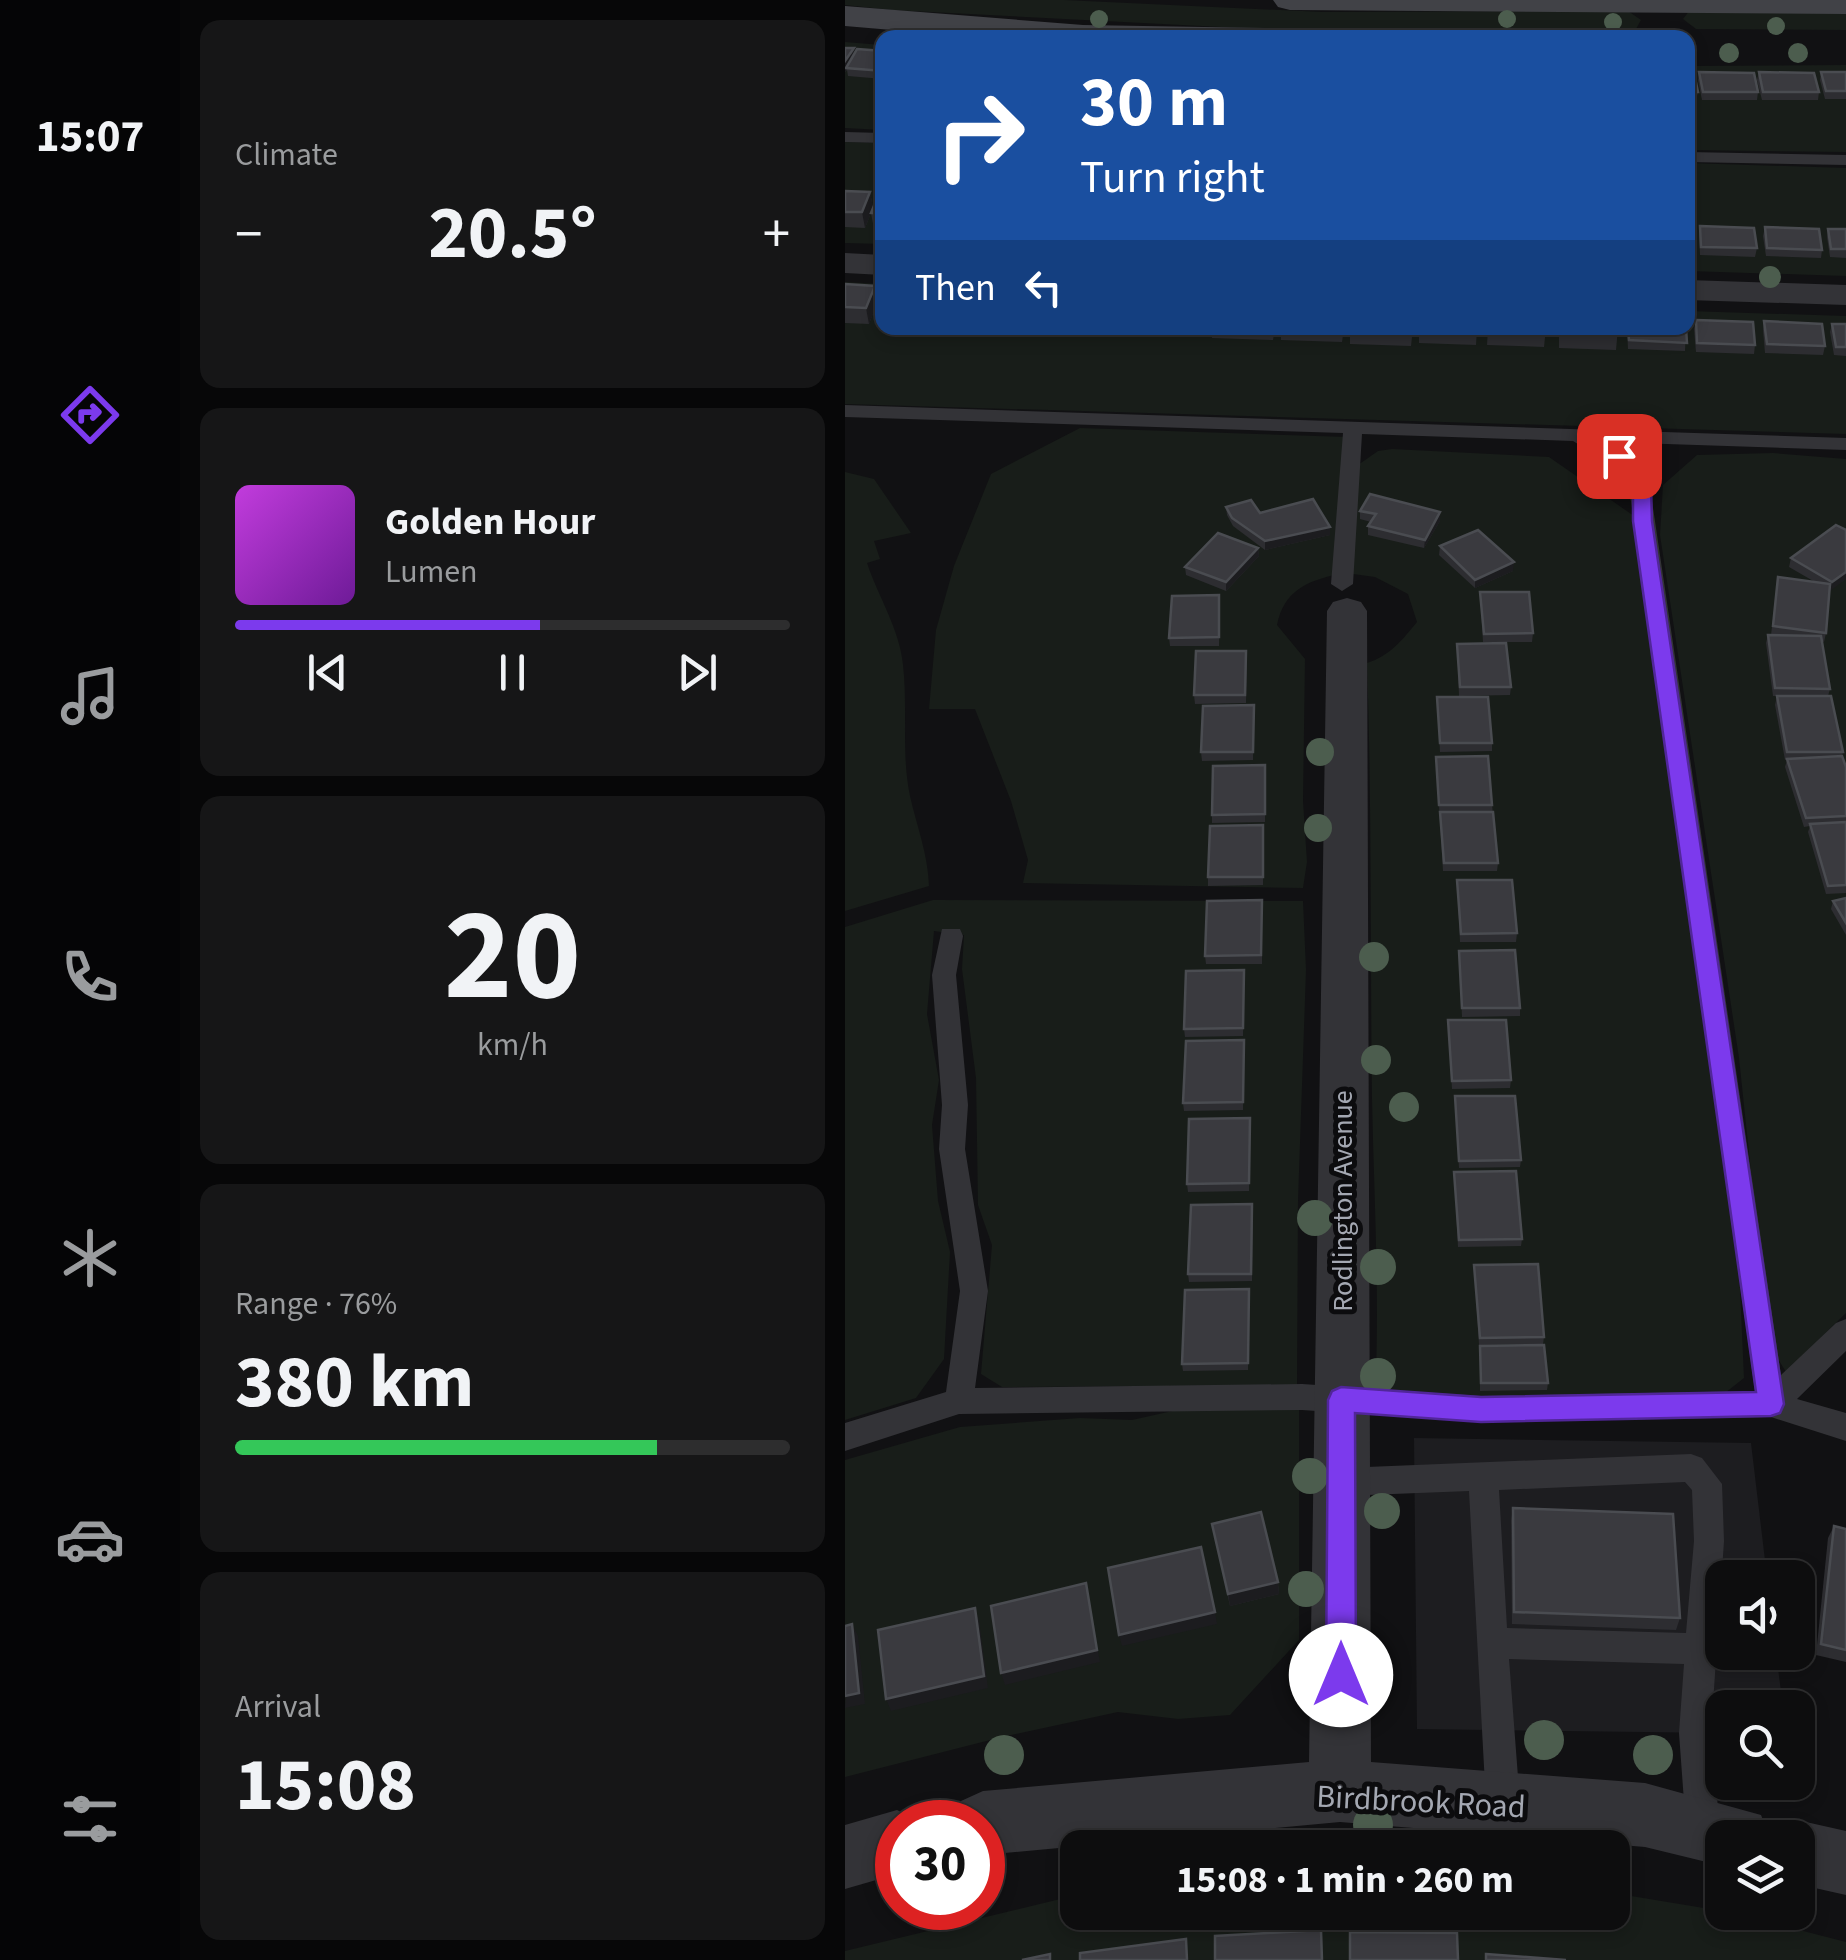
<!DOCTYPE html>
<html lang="en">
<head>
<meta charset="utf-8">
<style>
  :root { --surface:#0d0d0e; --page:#161617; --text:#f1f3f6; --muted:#9a9c9e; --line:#2d2d2e; --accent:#7c3aed }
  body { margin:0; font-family:"Source Sans 3",sans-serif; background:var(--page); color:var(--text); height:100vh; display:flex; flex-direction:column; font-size:38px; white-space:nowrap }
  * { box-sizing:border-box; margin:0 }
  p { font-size:32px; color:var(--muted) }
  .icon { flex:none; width:55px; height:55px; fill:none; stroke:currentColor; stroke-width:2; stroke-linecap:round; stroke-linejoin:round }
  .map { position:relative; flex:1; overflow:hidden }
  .drawer { display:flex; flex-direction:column; gap:20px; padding:20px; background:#070708; width:665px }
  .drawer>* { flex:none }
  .banner { position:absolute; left:30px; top:30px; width:820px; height:305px; border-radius:20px; box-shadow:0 5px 15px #0003,0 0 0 2px var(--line); background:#1a4fa0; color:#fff; overflow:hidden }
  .tools { position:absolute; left:860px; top:1560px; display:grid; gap:20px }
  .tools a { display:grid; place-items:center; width:110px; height:110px; border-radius:20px; background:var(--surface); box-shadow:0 5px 15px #0003,0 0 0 2px var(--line); font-size:50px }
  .speed { position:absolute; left:30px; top:1800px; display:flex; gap:20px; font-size:50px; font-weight:700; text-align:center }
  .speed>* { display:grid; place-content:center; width:130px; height:130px; border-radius:50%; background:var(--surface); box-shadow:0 5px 15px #0003,0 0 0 2px var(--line); line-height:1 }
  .speed .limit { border:15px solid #d22; background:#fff; color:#111 }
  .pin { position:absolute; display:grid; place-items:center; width:85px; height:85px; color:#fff; margin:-42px; border-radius:20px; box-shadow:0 5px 15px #0006 }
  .me { position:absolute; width:110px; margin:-55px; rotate:0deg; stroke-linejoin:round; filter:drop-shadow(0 0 8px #0008) }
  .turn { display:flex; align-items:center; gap:35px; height:210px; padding:0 40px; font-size:45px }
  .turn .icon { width:130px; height:130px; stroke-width:2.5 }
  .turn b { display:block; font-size:70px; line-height:85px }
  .then { display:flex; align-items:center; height:95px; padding:0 40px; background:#0003; gap:20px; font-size:38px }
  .big { font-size:75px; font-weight:700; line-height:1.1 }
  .drawer .card { flex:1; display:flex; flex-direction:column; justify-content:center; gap:15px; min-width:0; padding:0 35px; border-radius:20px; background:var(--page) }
  .drawer .dial { align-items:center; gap:0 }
  .dial b { font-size:130px; line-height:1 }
  .song { display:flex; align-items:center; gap:30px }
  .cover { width:120px; height:120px; border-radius:15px; background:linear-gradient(135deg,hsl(290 70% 55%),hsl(280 70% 35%)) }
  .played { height:10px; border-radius:5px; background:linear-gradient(90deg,var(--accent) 55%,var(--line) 55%) }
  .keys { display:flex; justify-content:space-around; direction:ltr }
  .heat { display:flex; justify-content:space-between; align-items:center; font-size:55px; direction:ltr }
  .charge { height:15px; border-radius:8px; background:linear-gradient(90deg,#34c759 76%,var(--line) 0) }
  .trip { position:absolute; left:215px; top:1830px; width:570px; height:100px; border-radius:20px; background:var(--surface); box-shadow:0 5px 15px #0003,0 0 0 2px var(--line); font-weight:700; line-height:100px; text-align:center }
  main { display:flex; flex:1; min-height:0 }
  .menu { display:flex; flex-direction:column; width:180px; justify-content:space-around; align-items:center; background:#050506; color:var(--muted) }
  .menu .icon { width:70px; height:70px }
  .menu .on { color:var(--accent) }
  .menu b { font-size:45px; color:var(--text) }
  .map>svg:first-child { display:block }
  .built { fill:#1d1d20 }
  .green { fill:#181d19 }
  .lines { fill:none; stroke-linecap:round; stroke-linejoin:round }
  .service { fill:#333337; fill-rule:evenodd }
  .minor { fill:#333337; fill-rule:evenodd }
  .secondary { fill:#414247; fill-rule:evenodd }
  .tree { fill:#4c5d4e }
  .wall { fill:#2d2d31 }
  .shaded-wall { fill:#1c1c1f }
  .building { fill:#3a3a3f; stroke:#4a4c51; stroke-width:2.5 }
  .route { fill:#7c3aed; stroke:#51269a; stroke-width:2.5 }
  .labels { text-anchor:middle; stroke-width:10; stroke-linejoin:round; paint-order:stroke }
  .street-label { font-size:28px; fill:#a4a8b2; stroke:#0c0c0e }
  .near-street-label { font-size:32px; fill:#a4a8b2; stroke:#0c0c0e }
</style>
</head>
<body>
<main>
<nav class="menu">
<b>15:07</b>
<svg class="icon on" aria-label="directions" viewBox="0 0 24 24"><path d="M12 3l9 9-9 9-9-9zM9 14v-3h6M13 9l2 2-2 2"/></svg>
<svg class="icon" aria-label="music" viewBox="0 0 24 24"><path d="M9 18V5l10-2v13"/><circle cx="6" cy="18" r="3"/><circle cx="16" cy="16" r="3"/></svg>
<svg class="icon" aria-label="phone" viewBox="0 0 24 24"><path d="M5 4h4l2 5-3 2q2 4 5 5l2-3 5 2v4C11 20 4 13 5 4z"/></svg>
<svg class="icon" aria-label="climate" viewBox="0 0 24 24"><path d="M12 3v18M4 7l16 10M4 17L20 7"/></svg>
<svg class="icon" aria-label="car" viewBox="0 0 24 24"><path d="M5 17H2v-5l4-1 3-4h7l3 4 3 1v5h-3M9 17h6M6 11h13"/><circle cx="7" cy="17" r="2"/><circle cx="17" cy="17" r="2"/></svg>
<svg class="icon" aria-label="filters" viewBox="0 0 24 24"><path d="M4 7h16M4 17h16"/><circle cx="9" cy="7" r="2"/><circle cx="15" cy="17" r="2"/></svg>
</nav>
<section class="drawer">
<div class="card"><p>Climate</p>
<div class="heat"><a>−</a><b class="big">20.5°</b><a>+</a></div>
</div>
<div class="card">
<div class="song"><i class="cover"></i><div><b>Golden Hour</b><p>Lumen</p></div></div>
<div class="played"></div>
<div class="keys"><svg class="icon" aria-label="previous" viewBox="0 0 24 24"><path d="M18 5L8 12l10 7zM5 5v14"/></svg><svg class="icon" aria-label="pause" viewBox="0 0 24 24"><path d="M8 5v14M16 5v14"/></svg><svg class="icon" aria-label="next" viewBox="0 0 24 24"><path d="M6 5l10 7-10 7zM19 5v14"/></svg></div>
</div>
<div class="card dial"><b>20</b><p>km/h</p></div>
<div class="card"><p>Range · 76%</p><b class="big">380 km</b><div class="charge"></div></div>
<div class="card"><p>Arrival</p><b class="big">15:08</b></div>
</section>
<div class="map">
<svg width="1001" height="1960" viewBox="0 0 1001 1960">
  <rect width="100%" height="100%" fill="#111113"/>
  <polygon class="built" points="569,1438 906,1443 922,1577 878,1578 878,1652 931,1653 938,1707 878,1708 877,1733 572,1729"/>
  <g class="green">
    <polygon points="0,0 219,0 478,12 783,11 796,20 791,29 415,29 47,10 0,5"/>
    <polygon points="845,10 1001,11 1001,30 851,29 838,19"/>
    <polygon points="0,42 37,45 37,130 0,128"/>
    <polygon points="1001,65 1001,152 843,150 842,66"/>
    <polygon points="0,142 37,143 37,244 0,243"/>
    <polygon points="843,163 1001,168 1001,276 843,271"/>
    <polygon points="0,282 37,284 38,328 842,328 843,311 1001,316 1001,434 0,404"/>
    <path d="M235,428L502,437L494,574C461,581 439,591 432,625L460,659L458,801L462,862L458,888L178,883L183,860L166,801L130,709H84L91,630L109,566L146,474Z"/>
    <path d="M547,449L704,457L789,516L894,1266L899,1378L880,1393L853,1399L530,1397C535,1297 529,1199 527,1099C525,954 527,809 522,663C545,656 558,639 572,622L563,594L530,577L508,574L513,465L533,451Z"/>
    <polygon points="928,453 1001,459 1001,1313 941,1372 930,1354 920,1304 894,1058 815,535 818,485 852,455"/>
    <path d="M0,472L29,479L66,533L29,541L35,559L22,563C33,596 55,630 58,665C63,708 56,753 65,796C72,827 83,854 84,886L0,911Z"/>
    <polygon points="88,900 458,901 461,970 453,1201 452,1385 157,1387 136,1374 147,1245 133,1205 131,1078 117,969 119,935 89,931 82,1014 94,1080 87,1125 93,1201 105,1252 99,1359 71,1398 0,1420 0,927"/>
    <polygon points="454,1406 454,1640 385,1715 333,1719 273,1712 157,1737 0,1777 0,1460 115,1427 235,1418 287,1420 332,1410"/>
    <polygon points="768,1893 889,1913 1001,1942 1001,1960 0,1960 0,1951 232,1895 232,1912 768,1912"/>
  </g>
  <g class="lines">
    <g class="service">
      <polygon points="0,132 38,133 38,143 0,142"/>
      <polygon points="842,152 1001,155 1001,165 842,162"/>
      <path d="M0,405L1001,438V450L761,442C788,456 801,472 807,501L936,1375L991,1323L1001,1319V1351L952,1399L1001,1413V1441L926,1417L636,1422L457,1410L114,1414L0,1451V1423L101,1392L115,1291L94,1149L97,1105L87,975L97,929H115L118,936L111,975L123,1105L120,1149L143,1291L130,1388L457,1384L636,1396L910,1391L786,501L774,469L728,441L517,434L508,584L497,591L486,584L498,433L0,417Z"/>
      <path d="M846,1454L857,1458L877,1484L879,1541L866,1733L875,1829L870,1841L858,1846L846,1841L841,1829L834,1733L839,1664L664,1659L675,1803L670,1815L658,1820L646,1815L641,1803L624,1491L497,1496L486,1492L482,1482L486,1472L497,1468ZM840,1482L847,1490L849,1541L841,1633L662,1628L654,1490Z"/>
    </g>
    <g class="minor">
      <polygon points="0,253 38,255 38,275 0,273"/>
      <polygon points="842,280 1001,285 1001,305 842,300"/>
      <polygon points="502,598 516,602 522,611 526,1762 800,1783 916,1815 925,1838 878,1838 878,1866 800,1847 495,1822 138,1855 138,1822 106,1822 116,1801 138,1791 464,1762 482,611 488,602"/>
      <polygon points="52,1810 76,1822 52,1822 52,1874 0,1889 0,1825"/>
      <polygon points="952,1820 1001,1831 1001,1895 952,1884 952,1838 926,1838 929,1829"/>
    </g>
    <g class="secondary">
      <polygon points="428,0 1001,0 1001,14 445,10 433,7"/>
      <polygon points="0,6 238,25 421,28 433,31 438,38 141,38 0,26"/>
    </g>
  </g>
  <g class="tree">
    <circle cx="254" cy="19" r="9"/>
    <circle cx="662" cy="19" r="9"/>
    <circle cx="768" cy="22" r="9"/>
    <circle cx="931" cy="26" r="9"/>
    <circle cx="884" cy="53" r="10"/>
    <circle cx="953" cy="53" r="10"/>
    <circle cx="925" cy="277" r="11"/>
    <circle cx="475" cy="752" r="14"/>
    <circle cx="473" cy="828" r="14"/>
    <circle cx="529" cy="957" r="15"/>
    <circle cx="531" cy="1060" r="15"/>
    <circle cx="559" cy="1107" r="15"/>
    <circle cx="470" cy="1218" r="18"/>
    <circle cx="533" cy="1267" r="18"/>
    <circle cx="533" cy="1376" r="18"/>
    <circle cx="465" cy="1476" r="18"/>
    <circle cx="537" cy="1511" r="18"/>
    <circle cx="461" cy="1589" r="18"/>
    <circle cx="699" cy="1740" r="20"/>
    <circle cx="159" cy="1755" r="20"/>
    <circle cx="808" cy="1755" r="20"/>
    <circle cx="528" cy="1825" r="20"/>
  </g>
  <g class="wall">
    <polygon points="0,48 10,53 38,51 38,79 3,76 2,70 0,72"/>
    <polygon points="842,72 853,92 851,100 842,100"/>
    <polygon points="854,72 913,92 912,100 857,100 853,80"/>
    <polygon points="914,72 974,92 973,100 917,100 912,80"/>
    <polygon points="976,72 1001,72 1001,99 980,99 975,80"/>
    <polygon points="0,191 25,192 28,208 38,194 38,229 29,229 26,213 20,228 0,227"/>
    <polygon points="855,226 912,248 910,257 855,255 854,235"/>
    <polygon points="920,227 977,250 976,258 921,256 918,236"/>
    <polygon points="983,229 1001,229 1001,258 985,257 982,237"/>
    <polygon points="0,284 30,286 33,301 38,289 38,324 34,324 30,308 24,324 0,323"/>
    <polygon points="851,320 910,345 909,354 851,352 849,329"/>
    <polygon points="919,321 980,346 978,355 920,353 918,330"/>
    <polygon points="987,324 1001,324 1001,356 989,355 985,332"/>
    <polygon points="170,328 227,328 226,330"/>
    <polygon points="234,328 298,328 296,336 235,334"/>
    <polygon points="299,328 363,328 361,337 300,334"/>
    <polygon points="366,328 430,328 428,340 367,338"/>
    <polygon points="436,328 499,328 497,342 436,340"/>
    <polygon points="505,328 568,328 566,346 505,344"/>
    <polygon points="574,328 632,328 631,345 574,343"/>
    <polygon points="643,328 701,328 699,347 642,345"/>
    <polygon points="714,328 773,328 771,350 714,348"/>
    <polygon points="782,328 841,328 840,351 783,349"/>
    <polygon points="381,507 415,513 485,535 420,550 388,526 382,515"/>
    <polygon points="515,511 595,512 595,521 579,548 523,535 523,526 526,522 515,519"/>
    <polygon points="1001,530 1001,579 984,590 981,633 979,642 977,641 985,689 983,696 998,752 997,756 1001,767 1001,893 981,894 963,832 965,826 959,827 940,767 942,760 940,760 930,705 932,696 928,696 921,643 923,635 926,635 933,577 970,582 944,567 946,558"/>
    <polygon points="595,546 668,571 630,588 594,555"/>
    <polygon points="413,548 414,556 381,591 341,575 340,567"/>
    <polygon points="635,592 688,633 687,642 638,642"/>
    <polygon points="375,604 374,646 325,646 324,638"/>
    <polygon points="612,644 666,687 665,695 614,696"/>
    <polygon points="402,659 401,703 350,704 349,695"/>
    <polygon points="592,697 647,743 647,751 595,752"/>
    <polygon points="409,705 408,760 357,761 356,752"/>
    <polygon points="591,757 647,805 653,863 652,871 598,871"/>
    <polygon points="420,765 420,822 367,823 367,815"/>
    <polygon points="418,825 418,885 363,886 363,877"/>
    <polygon points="612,880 672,933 671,942 615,942"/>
    <polygon points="1001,898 1001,935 986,909 988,901"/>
    <polygon points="417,900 417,964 361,964 360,956"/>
    <polygon points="614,951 675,1008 675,1016 617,1017"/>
    <polygon points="399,978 398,1036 340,1037 339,1029"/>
    <polygon points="603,1020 666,1080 665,1088 607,1089"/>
    <polygon points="399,1048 398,1110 339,1111 338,1103"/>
    <polygon points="610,1096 676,1160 675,1167 614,1168"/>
    <polygon points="405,1118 404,1191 343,1192 342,1184"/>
    <polygon points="609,1172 677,1239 676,1246 613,1247"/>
    <polygon points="408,1212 407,1281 344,1282 343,1274"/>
    <polygon points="629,1265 699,1337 698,1344 634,1345"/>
    <polygon points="404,1296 403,1370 338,1371 337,1364"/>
    <polygon points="635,1346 703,1383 702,1390 635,1391"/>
    <polygon points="668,1508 835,1618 831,1630 667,1624 666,1520"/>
    <polygon points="367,1524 433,1582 434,1594 385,1606"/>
    <polygon points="989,1526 1001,1529 1001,1662 971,1655 983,1538"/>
  </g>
  <g class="shaded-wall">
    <polygon points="9,48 10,56 0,72 0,61"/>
    <polygon points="25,192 28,208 20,228 17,212"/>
    <polygon points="30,286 33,301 24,324 21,308"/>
    <polygon points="595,512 595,521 579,548 580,540"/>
    <polygon points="485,527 485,535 420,550 420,541"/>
    <polygon points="413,548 414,556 381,591 381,582"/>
    <polygon points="669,562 668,571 630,588 630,580"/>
    <polygon points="1001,572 1001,579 985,591 987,582"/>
    <polygon points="433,1582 434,1594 385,1606 383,1594"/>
    <polygon points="241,1583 255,1662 160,1685 156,1673"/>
    <polygon points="130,1608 134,1620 143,1688 46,1711 41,1699"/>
    <polygon points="370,1612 372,1624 277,1646 274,1635"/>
    <polygon points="7,1624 13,1636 20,1704 0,1708"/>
  </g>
  <g class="building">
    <polygon points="0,48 9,48 0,61"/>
    <polygon points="12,49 38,51 38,71 1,68"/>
    <polygon points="842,72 849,73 853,92 842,92"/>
    <polygon points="854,72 909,73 913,92 858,92"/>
    <polygon points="914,72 969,73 974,92 918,92"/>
    <polygon points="976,72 1001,72 1001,91 981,91"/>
    <polygon points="0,191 25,192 17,212 0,212"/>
    <polygon points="34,194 38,194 38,214 26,213"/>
    <polygon points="842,225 844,225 845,246 842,245"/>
    <polygon points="855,226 909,228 912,248 856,247"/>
    <polygon points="920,227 974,229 977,250 922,248"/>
    <polygon points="983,229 1001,229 1001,249 986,249"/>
    <polygon points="0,284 30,286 21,308 0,307"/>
    <polygon points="38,289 38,308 30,308"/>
    <polygon points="851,320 908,322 910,345 852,343"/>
    <polygon points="919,321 977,324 980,346 922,344"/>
    <polygon points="987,324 1001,324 1001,347 991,347"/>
    <polygon points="505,328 567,328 567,330"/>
    <polygon points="643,328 701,328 701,331 643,329"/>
    <polygon points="715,328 773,328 773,334 715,332"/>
    <polygon points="783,328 841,328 842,343 784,340"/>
    <polygon points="525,494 595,512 580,540 523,526 531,514 515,511"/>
    <polygon points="468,499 485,527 420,541 387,518 381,507 406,500 415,513"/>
    <polygon points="991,525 1001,530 1001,572 987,582 946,558"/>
    <polygon points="633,530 669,562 630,580 595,546"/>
    <polygon points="373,533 413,548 381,582 340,567"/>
    <polygon points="933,577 985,584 981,633 928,626"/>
    <polygon points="635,592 684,592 688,633 639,634"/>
    <polygon points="374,595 374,637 324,638 327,596"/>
    <polygon points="923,635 976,636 985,689 930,688"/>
    <polygon points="661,643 666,687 615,687 612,644"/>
    <polygon points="351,651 401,651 400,695 349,695"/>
    <polygon points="932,696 986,696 998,752 942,752"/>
    <polygon points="592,697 643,697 647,743 595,743"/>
    <polygon points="409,705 408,752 356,752 358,706"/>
    <polygon points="643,756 647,805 594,805 591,757"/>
    <polygon points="997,756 1001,767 1001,816 961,818 942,759"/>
    <polygon points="420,765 420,814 367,815 368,766"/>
    <polygon points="595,812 648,812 653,863 599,863"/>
    <polygon points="1001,822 1001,885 983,886 965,824"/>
    <polygon points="418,825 418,877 363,877 365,826"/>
    <polygon points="612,880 667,880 672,933 616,934"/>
    <polygon points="1001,898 1001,923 988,901"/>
    <polygon points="417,900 416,955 360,956 362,901"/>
    <polygon points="670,950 675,1008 617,1008 614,951"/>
    <polygon points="399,970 398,1028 339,1029 341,971"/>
    <polygon points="603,1020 661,1020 666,1080 607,1081"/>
    <polygon points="399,1040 398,1102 338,1103 341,1041"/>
    <polygon points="610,1096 670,1096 676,1160 614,1161"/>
    <polygon points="405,1118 404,1183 342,1184 344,1119"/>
    <polygon points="671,1171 677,1239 614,1240 609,1172"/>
    <polygon points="407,1204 406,1274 343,1274 346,1205"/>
    <polygon points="693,1264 699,1337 635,1338 629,1265"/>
    <polygon points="404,1289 403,1363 337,1364 340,1290"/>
    <polygon points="699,1345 703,1383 636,1383 635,1346"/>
    <polygon points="668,1508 828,1514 835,1618 669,1612"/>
    <polygon points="416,1512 433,1582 383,1594 367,1524"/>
    <polygon points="989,1526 1001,1529 1001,1650 976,1644"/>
    <polygon points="356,1547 370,1612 274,1635 263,1568"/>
    <polygon points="241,1583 252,1650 156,1673 146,1606"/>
    <polygon points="130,1608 139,1676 41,1699 33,1630"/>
    <polygon points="7,1624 14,1693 0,1696 0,1626"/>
    <polygon points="476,1930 477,1960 370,1960 370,1936"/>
    <polygon points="505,1932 612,1933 613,1960 505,1960"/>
    <polygon points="341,1939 342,1960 235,1960 235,1953"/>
    <polygon points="205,1954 205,1960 177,1960"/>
    <polygon points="641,1954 721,1960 641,1960"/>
  </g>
  <polygon class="route" points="774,450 781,452 806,484 807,521 939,1404 935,1413 926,1416 636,1422 510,1413 511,1675 506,1685 496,1690 486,1685 481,1675 483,1400 487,1391 496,1387 636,1397 911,1392 788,521 788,485 766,456"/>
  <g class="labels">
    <g class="street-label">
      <text transform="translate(497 1201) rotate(-90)" y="10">Rodlington Avenue</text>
    </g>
    <g class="near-street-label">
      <text transform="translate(576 1801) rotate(3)" y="11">Birdbrook Road</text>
    </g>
  </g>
</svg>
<div class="tools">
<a><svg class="icon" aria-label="sound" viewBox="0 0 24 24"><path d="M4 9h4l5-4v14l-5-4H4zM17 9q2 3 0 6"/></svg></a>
<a><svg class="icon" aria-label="search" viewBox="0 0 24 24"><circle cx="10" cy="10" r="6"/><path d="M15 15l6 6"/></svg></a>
<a><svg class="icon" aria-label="layers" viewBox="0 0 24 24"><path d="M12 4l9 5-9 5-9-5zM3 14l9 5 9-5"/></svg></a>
</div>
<div class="speed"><div class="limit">30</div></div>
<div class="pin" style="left:774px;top:456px;background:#d93025"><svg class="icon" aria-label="arrive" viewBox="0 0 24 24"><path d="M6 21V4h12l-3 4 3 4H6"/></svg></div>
<svg class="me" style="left:496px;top:1675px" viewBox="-20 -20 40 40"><circle r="19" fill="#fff"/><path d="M0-13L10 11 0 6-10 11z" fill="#7c3aed"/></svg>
<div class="trip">15:08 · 1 min · 260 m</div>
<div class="banner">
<div class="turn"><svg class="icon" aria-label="right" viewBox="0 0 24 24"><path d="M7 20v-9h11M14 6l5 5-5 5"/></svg><div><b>30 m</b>Turn right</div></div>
<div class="then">Then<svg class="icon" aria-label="left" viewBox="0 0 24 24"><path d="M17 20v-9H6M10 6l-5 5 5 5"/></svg></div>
</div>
</div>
</main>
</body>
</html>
